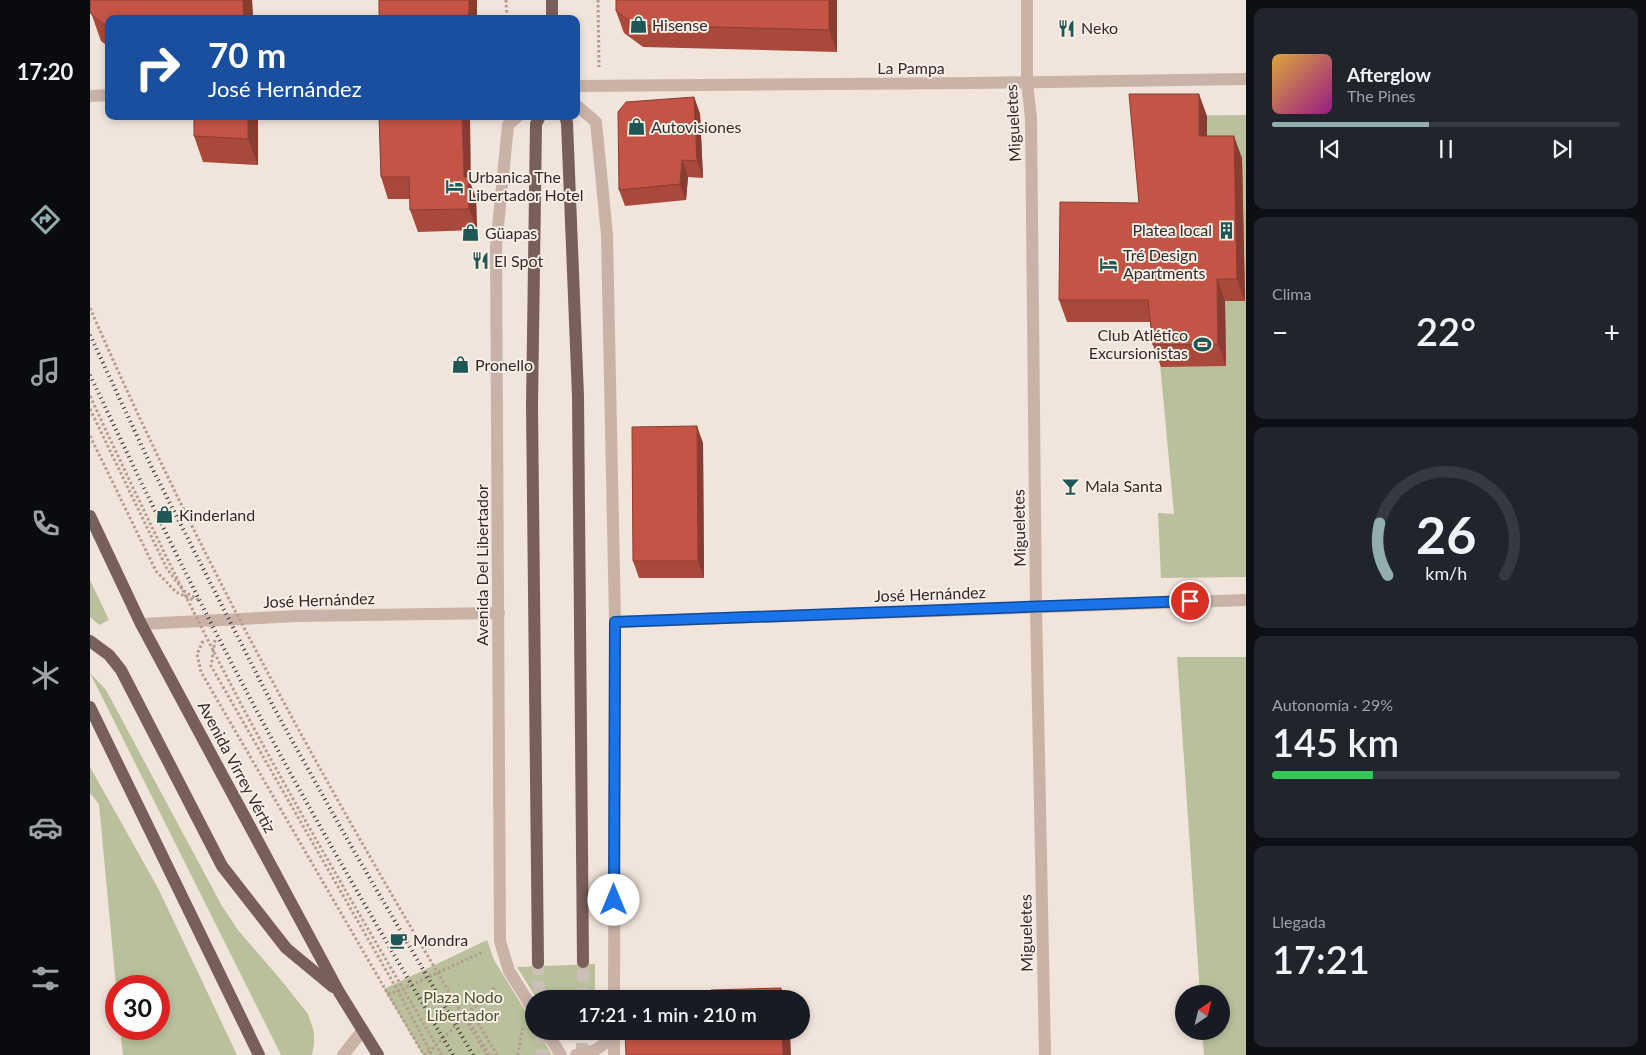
<!DOCTYPE html>
<html lang="es">
<head>
<meta charset="utf-8">
<style>
  :root { --surface:#171b24; --page:#20242c; --text:#f1f3f6; --muted:#9ea1a6; --line:#363941; --accent:#92adad }
  body { margin:0; font-family:Lato,sans-serif; background:var(--page); color:var(--text); height:100vh; display:flex; flex-direction:column; font-size:19px; white-space:nowrap }
  * { box-sizing:border-box; margin:0 }
  p { font-size:16px; color:var(--muted) }
  .icon { flex:none; width:28px; height:28px; fill:none; stroke:currentColor; stroke-width:2; stroke-linecap:round; stroke-linejoin:round }
  .map { position:relative; flex:1; overflow:hidden }
  .drawer { display:flex; flex-direction:column; gap:8px; padding:8px; background:#0d0f14; width:400px }
  .drawer>* { flex:none }
  .hud { position:absolute; left:15px; top:15px; width:475px; height:105px; border-radius:10px; box-shadow:0 2px 8px #0003; background:#1a4fa0; color:#fff; overflow:hidden }
  .needle { width:32px; rotate:35deg }
  .controls { position:absolute; left:1085px; top:985px; display:grid; gap:10px }
  .controls a { display:grid; place-items:center; width:55px; height:55px; border-radius:50%; background:var(--surface); box-shadow:0 2px 8px #0003; font-size:25px }
  .speed { position:absolute; left:15px; top:975px; display:flex; gap:10px; font-size:25px; font-weight:700; text-align:center }
  .speed>* { display:grid; place-content:center; width:65px; height:65px; border-radius:50%; background:var(--surface); box-shadow:0 2px 8px #0003; line-height:1 }
  .speed .limit { border:8px solid #d22; background:#fff; color:#111 }
  .pin { position:absolute; display:grid; place-items:center; width:42px; height:42px; color:#fff; margin:-21px; border:2px solid #fff; border-radius:50%; box-shadow:0 1px 5px #0007 }
  .me { position:absolute; width:55px; margin:-28px; rotate:0deg; stroke-linejoin:round; filter:drop-shadow(0 0 4px #0008) }
  .turn { display:flex; align-items:center; gap:18px; height:105px; padding:0 20px; font-size:22px }
  .turn .icon { width:65px; height:65px; stroke-width:2.5 }
  .turn b { display:block; font-size:35px; line-height:42px }
  .big { font-size:38px; font-weight:600; line-height:1.1 }
  .drawer .tile { flex:1; display:flex; flex-direction:column; justify-content:center; gap:8px; min-width:0; padding:0 18px; border-radius:10px; background:var(--page) }
  .drawer .dial { align-items:center; gap:0 }
  .dial svg { height:130px; overflow:visible; fill:none; stroke:var(--line); stroke-width:7; stroke-linecap:round; text-anchor:middle }
  .dial text { fill:var(--text); stroke:none }
  .song { display:flex; align-items:center; gap:15px }
  .cover { width:60px; height:60px; border-radius:8px; background:linear-gradient(135deg,hsl(40 70% 55%),hsl(310 70% 35%)) }
  .played { height:5px; border-radius:2px; background:linear-gradient(90deg,var(--accent) 45%,var(--line) 45%) }
  .keys { display:flex; justify-content:space-around; direction:ltr }
  .heat { display:flex; justify-content:space-between; align-items:center; font-size:28px; direction:ltr }
  .charge { height:8px; border-radius:4px; background:linear-gradient(90deg,#34c759 29%,var(--line) 0) }
  .trip { position:absolute; left:435px; top:990px; width:285px; height:50px; border-radius:25px; background:var(--surface); box-shadow:0 2px 8px #0003; font-weight:600; line-height:50px; text-align:center }
  main { display:flex; flex:1; min-height:0 }
  .tab-bar { display:flex; flex-direction:column; width:90px; justify-content:space-around; align-items:center; background:#090b0e; color:var(--muted) }
  .tab-bar .icon { width:35px; height:35px }
  .tab-bar .active { color:var(--accent) }
  .tab-bar b { font-size:22px; color:var(--text) }
  .map>svg:first-child { display:block }
  .green { fill:#b9c09b }
  .lines { fill:none; stroke-linecap:round; stroke-linejoin:round }
  .major-tunnel { stroke:#ccbfb7; stroke-width:12; stroke-dasharray:12 6; stroke-linecap:butt }
  .path { stroke:#b59c91; stroke-width:3; stroke-dasharray:2.5 2.5; stroke-linecap:butt }
  .minor { stroke:#c9b3a7; stroke-width:12 }
  .major { stroke:#785f59; stroke-width:12 }
  .rail { stroke:#362a28; stroke-width:4; stroke-dasharray:1 4; stroke-linecap:butt }
  .path-bridge { stroke:#b59c91; stroke-width:3; stroke-dasharray:2.5 2.5; stroke-linecap:butt }
  .wall { fill:#a9493c }
  .shaded-wall { fill:#893c31 }
  .building { fill:#c45546; stroke:#893c31 }
  .route-casing { stroke:#114b97; stroke-width:12 }
  .route { stroke:#1a73e8; stroke-width:9 }
  .labels { text-anchor:middle; stroke-width:4; stroke-linejoin:round; paint-order:stroke }
  .poi-label { font-size:16px; fill:#362a28; stroke:#f9efe7; text-anchor:start }
  .street-label { font-size:16px; fill:#362a28; stroke:#f9efe7 }
  .park-label { font-size:16px; fill:#4a542c; stroke:#f9efe7 }
</style>
</head>
<body>
<main>
<nav class="tab-bar">
<b>17:20</b>
<svg class="icon active" aria-label="directions" viewBox="0 0 24 24"><path d="M12 3l9 9-9 9-9-9zM9 14v-3h6M13 9l2 2-2 2"/></svg>
<svg class="icon" aria-label="music" viewBox="0 0 24 24"><path d="M9 18V5l10-2v13"/><circle cx="6" cy="18" r="3"/><circle cx="16" cy="16" r="3"/></svg>
<svg class="icon" aria-label="phone" viewBox="0 0 24 24"><path d="M5 4h4l2 5-3 2q2 4 5 5l2-3 5 2v4C11 20 4 13 5 4z"/></svg>
<svg class="icon" aria-label="climate" viewBox="0 0 24 24"><path d="M12 3v18M4 7l16 10M4 17L20 7"/></svg>
<svg class="icon" aria-label="car" viewBox="0 0 24 24"><path d="M5 17H2v-5l4-1 3-4h7l3 4 3 1v5h-3M9 17h6M6 11h13"/><circle cx="7" cy="17" r="2"/><circle cx="17" cy="17" r="2"/></svg>
<svg class="icon" aria-label="filters" viewBox="0 0 24 24"><path d="M4 7h16M4 17h16"/><circle cx="9" cy="7" r="2"/><circle cx="15" cy="17" r="2"/></svg>
</nav>
<div class="map">
<svg width="1156" height="1055" viewBox="0 0 1156 1055">
  <rect width="100%" height="100%" fill="#f1e4db"/>
  <g class="green">
    <polygon points="1156,115 1156,577 1071,578 1068,513 1084,514 1047,116"/>
    <polygon points="0,580 19,620 9,625 0,617"/>
    <polygon points="1087,657 1156,657 1156,1055 1114,1055 1112,1031 1131,1031 1131,994 1110,994"/>
    <polygon points="0,673 16,690 132,906 148,930 191,980 218,1014 224,1032 224,1044 222,1055 191,1055"/>
    <polygon points="0,767 68,888 147,1055 33,1055 30,1029 69,1029 69,986 26,986 9,804 0,793"/>
    <polygon points="397,940 404,960 444,1025 444,1031 448,1031 462,1055 333,1055 294,989"/>
    <polygon points="505,964 505,999 447,999 427,967"/>
  </g>
  <g class="lines">
    <g class="major-tunnel">
      <polyline points="448,963 450,999"/>
      <polyline points="493,999 493,962"/>
      <polyline points="451,1031 452,1055"/>
      <polyline points="492,1055 492,1031"/>
    </g>
    <g class="path">
      <polyline points="416,0 417,19"/>
      <polyline points="508,0 509,67"/>
      <polyline points="0,409 77,569 94,591 110,601"/>
      <polyline points="0,436 66,571 86,592 103,600"/>
      <polyline points="125,640 121,666 308,991 342,1055"/>
      <polyline points="113,641 107,654 111,672 298,994 308,991 393,952"/>
      <polyline points="298,994 334,1055"/>
      <polyline points="334,1055 340,1051 406,986"/>
      <polyline points="349,1055 350,1055"/>
      <polyline points="399,1055 380,1023 385,1018 407,1055"/>
      <polyline points="428,1055 433,1026"/>
    </g>
    <g class="minor">
      <polyline points="937,0 937,83 941,118 946,607 955,1055"/>
      <polyline points="486,86 884,83 1156,79"/>
      <polyline points="0,96 19,95"/>
      <polyline points="486,105 506,122 517,235 525,622 524,999"/>
      <polyline points="428,116 418,125 406,247 410,941 419,971 444,1011"/>
      <polyline points="525,622 1156,600"/>
      <polyline points="51,624 208,616 409,613"/>
      <polyline points="456,1031 471,1055"/>
      <polyline points="253,1055 273,1030"/>
      <path d="M486,1055C507,1051 509,1049 524,1035"/>
      <polyline points="524,1055 524,1031"/>
    </g>
    <g class="major">
      <polyline points="462,0 462,19"/>
      <polyline points="475,116 477,123 488,396 493,962"/>
      <polyline points="0,516 51,624 249,992 288,1055"/>
      <polyline points="0,641 19,655 31,670 132,866 196,948 243,987"/>
      <polyline points="0,707 169,1055"/>
      <polyline points="448,963 442,406 446,124 450,116"/>
    </g>
    <g class="rail">
      <polyline points="0,335 62,468 184,708 261,846 383,1055"/>
      <path d="M0,375C54,489 109,603 169,715C230,830 297,943 363,1055"/>
    </g>
    <g class="path-bridge">
      <path d="M0,308C113,567 251,814 397,1055"/>
      <path d="M0,396C51,506 103,614 160,721C221,834 287,944 352,1055"/>
    </g>
  </g>
  <g class="wall">
    <polygon points="0,0 162,0 163,19 19,19 19,47 11,41 0,10"/>
    <polygon points="526,0 747,0 747,52 553,47 534,33 526,11"/>
    <polygon points="604,97 610,114 613,178 598,177 596,200 535,206 529,190"/>
    <polygon points="168,116 168,165 113,162 104,136"/>
    <polygon points="289,116 381,185 386,198 387,230 328,232 320,210 320,199 298,199 291,177"/>
    <polygon points="1117,116 1117,136 1152,158 1155,301 1135,301 1136,366 1071,367 1063,345 1060,322 977,322 969,300 1049,203"/>
    <polygon points="613,443 614,578 549,578 543,561"/>
  </g>
  <g class="shaded-wall">
    <polygon points="153,0 162,0 163,19 154,19"/>
    <polygon points="379,0 387,0 387,19 375,19"/>
    <polygon points="739,0 747,0 747,52 739,30"/>
    <polygon points="1109,94 1117,116 1117,158 1109,136"/>
    <polygon points="604,97 610,114 613,178 607,161"/>
    <polygon points="158,116 168,116 168,165 158,139"/>
    <polygon points="372,116 380,116 381,185 386,198 387,230 379,209 374,177"/>
    <polygon points="1144,136 1152,158 1155,301 1147,279"/>
    <polygon points="592,160 598,177 596,200 590,184"/>
    <polygon points="1127,279 1135,301 1136,366 1128,344"/>
    <polygon points="607,426 613,443 614,578 608,561"/>
    <polygon points="691,988 695,999 691,999"/>
    <polygon points="692,1031 700,1031 701,1055 693,1055"/>
  </g>
  <g class="building">
    <polygon points="0,0 153,0 154,19 19,19 18,28 1,14 0,10"/>
    <polygon points="289,0 379,0 379,13 375,19 289,19"/>
    <polygon points="526,0 739,0 739,30 545,25 526,11"/>
    <polygon points="1039,94 1109,94 1109,136 1144,136 1147,279 1127,279 1128,344 1063,345 1058,300 969,300 970,202 1049,203"/>
    <polygon points="604,97 607,161 592,160 590,184 529,190 528,112 536,102"/>
    <polygon points="104,116 158,116 158,139 104,136"/>
    <polygon points="289,116 372,116 374,177 378,177 379,209 320,210 319,177 291,177"/>
    <polygon points="607,426 608,561 543,561 542,427"/>
    <polygon points="691,988 691,999 621,999 621,990"/>
    <polygon points="535,1031 692,1031 693,1055 536,1055"/>
  </g>
  <g class="lines">
    <defs>
      <polyline id="route" points="524,900 525,622 1100,601"/>
    </defs>
    <use href="#route" class="route-casing"/>
    <use href="#route" class="route"/>
  </g>
  <defs>
    <symbol id="shop-bare" viewBox="-9 -9 18 18"><path d="M-5-2.5h2.3a2.7 3.5 0 0 1 5.4 0H5L5.5 6h-11ZM-1.5-2.5h3a1.5 2.3 0 0 0-3 0Z" fill="#1e5753" stroke="#f9efe7" stroke-width="2.5" paint-order="stroke"/></symbol>
    <symbol id="restaurant-bare" viewBox="-9 -9 18 18"><path d="M-5-6h1v4h1v-4h1v4h1v-4h1v5L-1.5 .5V6h-2V.5L-5-1ZM5-6V6H3V1.5H1.5Q1.5-4 5-6Z" fill="#1e5753" stroke="#f9efe7" stroke-width="2.5" paint-order="stroke"/></symbol>
    <symbol id="hotel-bare" viewBox="-9 -9 18 18"><path d="M-6-4.5h1.5V1H6V5H4.5V3h-9V5H-6ZM-4 0a1.8 1.8 0 1 1 3.6 0ZM.5 0V-2.5h3Q6-2.5 6 0Z" fill="#1e5753" stroke="#f9efe7" stroke-width="2.5" paint-order="stroke"/></symbol>
    <symbol id="building-bare" viewBox="-9 -9 18 18"><path d="M-4-6H4V6H1V3H-1V6H-4ZM-2.5-4.3h1.7v1.8h-1.7ZM.8-4.3h1.7v1.8H.8ZM-2.5-1h1.7V.8h-1.7ZM.8-1h1.7V.8H.8Z" fill="#1e5753" stroke="#f9efe7" stroke-width="2.5" paint-order="stroke"/></symbol>
    <symbol id="stadium-bare" viewBox="-9 -9 18 18"><path d="M0-5a6.5 5 0 1 0 0 10a6.5 5 0 1 0 0-10ZM-3.5-1.8h7v3.6h-7Z" fill="#1e5753" stroke="#f9efe7" stroke-width="2.5" paint-order="stroke"/></symbol>
    <symbol id="bar-bare" viewBox="-9 -9 18 18"><path d="M-6-5H6L.8 .8V4.5H3.5V6h-7V4.5H-.8V.8Z" fill="#1e5753" stroke="#f9efe7" stroke-width="2.5" paint-order="stroke"/></symbol>
    <symbol id="cafe-bare" viewBox="-9 -9 18 18"><path d="M-5.5-4.5H6V0H3Q3 3.5 0 3.5H-2.5Q-5.5 3.5-5.5 0ZM3-3.2v2h1.7v-2ZM-6 4.5H4V6H-6Z" fill="#1e5753" stroke="#f9efe7" stroke-width="2.5" paint-order="stroke"/></symbol>
  </defs>
  <g fill-rule="evenodd">
    <use href="#shop-bare" x="536" y="12" width="25" height="25"/>
    <use href="#restaurant-bare" x="964" y="16" width="25" height="25"/>
    <use href="#shop-bare" x="534" y="114" width="25" height="25"/>
    <use href="#hotel-bare" x="352" y="174" width="25" height="25"/>
    <use href="#building-bare" x="1124" y="218" width="25" height="25"/>
    <use href="#shop-bare" x="368" y="220" width="25" height="25"/>
    <use href="#restaurant-bare" x="378" y="248" width="25" height="25"/>
    <use href="#hotel-bare" x="1006" y="252" width="25" height="25"/>
    <use href="#stadium-bare" x="1100" y="332" width="25" height="25"/>
    <use href="#shop-bare" x="358" y="352" width="25" height="25"/>
    <use href="#bar-bare" x="968" y="474" width="25" height="25"/>
    <use href="#shop-bare" x="62" y="502" width="25" height="25"/>
    <use href="#cafe-bare" x="296" y="928" width="25" height="25"/>
  </g>
  <g class="labels">
    <g class="poi-label">
      <text x="562" y="31">Hisense</text>
      <text x="991" y="34">Neko</text>
      <text x="561" y="133">Autovisiones</text>
      <text x="378" y="183">Urbanica The<tspan x="378" dy="18">Libertador Hotel</tspan></text>
      <text x="1122" y="236" text-anchor="end">Platea local</text>
      <text x="395" y="239">Güapas</text>
      <text x="1033" y="261">Tré Design<tspan x="1033" dy="18">Apartments</tspan></text>
      <text x="404" y="267">El Spot</text>
      <text x="1098" y="341" text-anchor="end">Club Atlético<tspan x="1098" dy="18">Excursionistas</tspan></text>
      <text x="385" y="371">Pronello</text>
      <text x="995" y="492">Mala Santa</text>
      <text x="89" y="521">Kinderland</text>
      <text x="323" y="946">Mondra</text>
    </g>
    <g class="street-label">
      <text x="821" y="74">La Pampa</text>
      <text transform="translate(923 123) rotate(-93)" y="6">Migueletes</text>
      <text transform="translate(929 528) rotate(-91)" y="6">Migueletes</text>
      <text transform="translate(392 565) rotate(-90)" y="6">Avenida Del Libertador</text>
      <text transform="translate(840 594) rotate(-2)" y="6">José Hernández</text>
      <text transform="translate(229 600) rotate(-2)" y="6">José Hernández</text>
      <text transform="translate(147 767) rotate(62)" y="6">Avenida Virrey Vértiz</text>
      <text transform="translate(936 933) rotate(-91)" y="6">Migueletes</text>
    </g>
    <g class="park-label">
      <text x="373" y="1003">Plaza Nodo<tspan x="373" dy="18">Libertador</tspan></text>
    </g>
  </g>
</svg>
<div class="controls">
<a><svg class="needle" viewBox="-14 -14 28 28"><path d="M0-13l5 13h-10z" fill="#e53935"/><path d="M0 13l5-13h-10z" fill="#9ea1a6"/></svg></a>
</div>
<div class="speed"><div class="limit">30</div></div>
<div class="pin" style="left:1100px;top:601px;background:#d93025"><svg class="icon" aria-label="arrive" viewBox="0 0 24 24"><path d="M6 21V4h12l-3 4 3 4H6"/></svg></div>
<svg class="me" style="left:524px;top:900px" viewBox="-20 -20 40 40"><circle r="19" fill="#fff"/><path d="M0-13L10 11 0 6-10 11z" fill="#1a73e8"/></svg>
<div class="trip">17:21 · 1 min · 210 m</div>
<div class="hud">
<div class="turn"><svg class="icon" aria-label="right" viewBox="0 0 24 24"><path d="M7 20v-9h11M14 6l5 5-5 5"/></svg><div><b>70 m</b>José Hernández</div></div>
</div>
</div>
<section class="drawer">
<div class="tile">
<div class="song"><i class="cover"></i><div><b>Afterglow</b><p>The Pines</p></div></div>
<div class="played"></div>
<div class="keys"><svg class="icon" aria-label="previous" viewBox="0 0 24 24"><path d="M18 5L8 12l10 7zM5 5v14"/></svg><svg class="icon" aria-label="pause" viewBox="0 0 24 24"><path d="M8 5v14M16 5v14"/></svg><svg class="icon" aria-label="next" viewBox="0 0 24 24"><path d="M6 5l10 7-10 7zM19 5v14"/></svg></div>
</div>
<div class="tile"><p>Clima</p>
<div class="heat"><a>−</a><b class="big">22°</b><a>+</a></div>
</div>
<div class="tile dial"><svg viewBox="0 0 100 80">
<path d="M14 69A42 42 0 1 1 86 69"/>
<path d="M14 69A42 42 0 0 1 9 37" stroke="#92adad"/>
<text x="50" y="56" font-size="32" font-weight="700">26</text>
<text x="50" y="72" font-size="11">km/h</text>
</svg></div>
<div class="tile"><p>Autonomía · 29%</p><b class="big">145 km</b><div class="charge"></div></div>
<div class="tile"><p>Llegada</p><b class="big">17:21</b></div>
</section>
</main>
</body>
</html>
